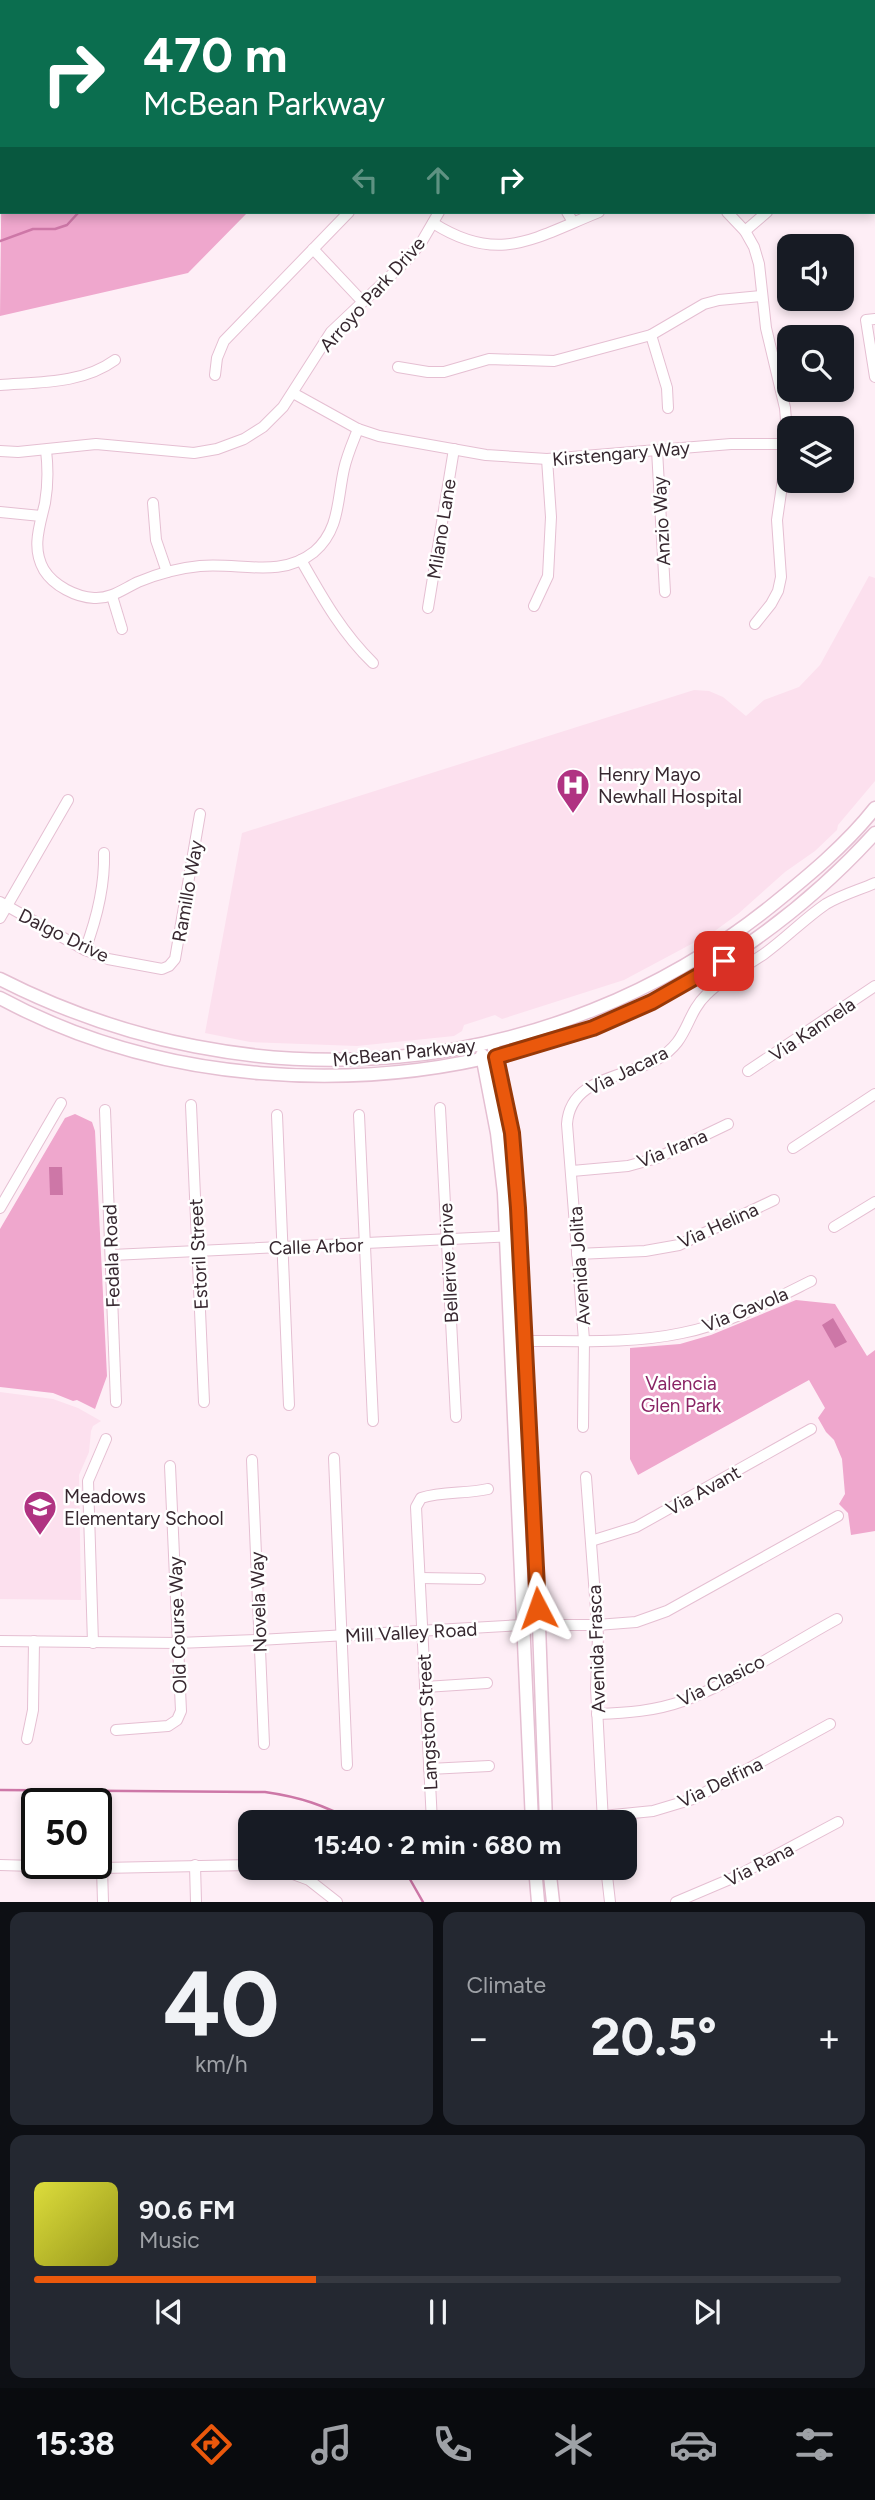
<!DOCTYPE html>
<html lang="en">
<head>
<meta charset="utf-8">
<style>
  :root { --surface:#171b24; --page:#242831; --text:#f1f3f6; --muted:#9ea1a6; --line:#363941; --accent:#ea580c }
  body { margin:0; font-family:Figtree,sans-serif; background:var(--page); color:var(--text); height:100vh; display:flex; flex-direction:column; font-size:26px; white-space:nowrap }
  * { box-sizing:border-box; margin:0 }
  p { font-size:23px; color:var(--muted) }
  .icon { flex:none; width:38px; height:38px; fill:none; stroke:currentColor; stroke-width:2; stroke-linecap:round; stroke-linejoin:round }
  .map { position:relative; height:1902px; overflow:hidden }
  .details { display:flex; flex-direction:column; gap:10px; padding:10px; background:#0d0f14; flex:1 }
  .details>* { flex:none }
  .banner { position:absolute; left:0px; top:0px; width:875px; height:214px; box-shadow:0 4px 10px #0003; background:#0b6e4f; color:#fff; overflow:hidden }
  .buttons { position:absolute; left:777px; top:234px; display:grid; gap:14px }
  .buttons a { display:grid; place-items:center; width:77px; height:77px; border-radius:14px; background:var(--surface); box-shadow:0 4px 10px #0003; font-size:35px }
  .speed { position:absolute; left:21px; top:1788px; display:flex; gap:14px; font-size:35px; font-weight:700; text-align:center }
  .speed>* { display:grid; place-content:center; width:91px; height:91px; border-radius:50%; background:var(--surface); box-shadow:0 4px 10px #0003; line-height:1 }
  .speed .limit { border:4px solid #111; border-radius:10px; background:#fff; color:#111 }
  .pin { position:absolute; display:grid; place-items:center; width:60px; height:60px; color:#fff; margin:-30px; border-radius:14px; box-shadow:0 4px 10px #0006 }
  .me { position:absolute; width:77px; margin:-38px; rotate:356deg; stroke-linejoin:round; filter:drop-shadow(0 0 5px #0008) }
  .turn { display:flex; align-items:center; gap:24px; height:147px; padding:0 28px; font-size:32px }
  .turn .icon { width:91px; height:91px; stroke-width:2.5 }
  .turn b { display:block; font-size:49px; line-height:60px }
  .lanes { display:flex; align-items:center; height:66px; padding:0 28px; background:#0003; justify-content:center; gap:35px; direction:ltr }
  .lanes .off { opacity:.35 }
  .big { font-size:52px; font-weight:700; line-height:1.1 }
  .details .card { flex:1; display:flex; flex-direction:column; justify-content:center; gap:10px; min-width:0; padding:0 24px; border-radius:14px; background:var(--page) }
  .details .dial { align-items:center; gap:0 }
  .dial b { font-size:91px; line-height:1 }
  .song { display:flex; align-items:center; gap:21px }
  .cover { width:84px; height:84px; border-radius:10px; background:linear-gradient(135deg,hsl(60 70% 55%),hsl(60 70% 35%)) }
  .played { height:7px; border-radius:4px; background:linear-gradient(90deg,var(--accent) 35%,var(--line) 35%) }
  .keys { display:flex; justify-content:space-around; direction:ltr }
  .heat { display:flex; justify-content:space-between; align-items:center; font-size:38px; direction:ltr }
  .details .tiles { flex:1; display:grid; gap:10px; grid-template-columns:1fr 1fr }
  .card:last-child { grid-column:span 2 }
  .trip { position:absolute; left:238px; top:1810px; width:399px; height:70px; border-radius:14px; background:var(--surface); box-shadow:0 4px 10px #0003; font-weight:700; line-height:70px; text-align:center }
  .tabs { display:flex; height:112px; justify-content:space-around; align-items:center; background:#090b0e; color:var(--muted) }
  .tabs .icon { width:49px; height:49px }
  .tabs .on { color:var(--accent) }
  .tabs b { font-size:32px; color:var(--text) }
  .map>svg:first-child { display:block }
  .built { fill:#fce0ee }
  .green { fill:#efa7cd }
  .water { fill:#cd77a7 }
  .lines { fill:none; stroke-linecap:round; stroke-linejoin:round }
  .stream { stroke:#cd77a7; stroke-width:2.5 }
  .minor-casing { stroke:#e5bfd2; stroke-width:12 }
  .major-casing { stroke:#e5bfd2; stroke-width:15 }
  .minor { stroke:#fff; stroke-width:10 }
  .major { stroke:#fff; stroke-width:12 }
  .route-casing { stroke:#983908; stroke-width:18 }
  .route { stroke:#ea580c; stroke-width:12 }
  .labels { text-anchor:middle; stroke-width:5; stroke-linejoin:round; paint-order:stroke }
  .street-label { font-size:19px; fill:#372830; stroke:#fff }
  .poi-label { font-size:19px; fill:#372830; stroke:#fff; text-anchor:start }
  .park-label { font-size:19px; fill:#8a2465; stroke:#fff }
</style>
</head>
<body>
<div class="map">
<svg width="875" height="1902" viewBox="0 0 875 1902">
  <rect width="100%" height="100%" fill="#feeef6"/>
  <g class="built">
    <polygon points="869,576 875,578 875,781 838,825 837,830 815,851 785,872 738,914 712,933 624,980 502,1019 495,1015 464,1025 462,1031 454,1036 357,1046 250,1042 205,1033 242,833 694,690 709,691 723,697 746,716 764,700 799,687 820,665"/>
    <polygon points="0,1392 53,1399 78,1408 101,1421 93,1426 91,1431 89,1452 79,1475 81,1600 0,1599"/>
  </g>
  <g class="green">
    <polygon points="2,134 2,212 248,212 188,273 0,316"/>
    <polygon points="75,1114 92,1122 95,1131 107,1376 95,1409 77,1400 73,1401 53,1393 0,1387 0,1229 65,1118"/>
    <polygon points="796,1300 835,1304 867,1356 875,1350 875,1531 851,1535 848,1513 839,1504 845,1494 842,1459 834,1440 826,1432 818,1418 825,1408 809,1380 638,1475 630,1459 630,1348 680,1344 711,1335"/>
  </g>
  <g class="water">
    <polygon points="49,1167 62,1167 63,1195 50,1195"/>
    <polygon points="833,1318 847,1342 835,1348 822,1325"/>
  </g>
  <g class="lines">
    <g class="stream">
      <polyline points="0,241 33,229 55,229 67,225 79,212"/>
      <path d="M0,1790L265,1792C300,1797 324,1805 355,1822"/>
      <polyline points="403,1867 423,1902"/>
    </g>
    <defs>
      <g id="minor">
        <polyline points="147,2 149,0"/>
        <polyline points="563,2 567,0"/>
        <polyline points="0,38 2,39"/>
        <polyline points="567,212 573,222"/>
        <polyline points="727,212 745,231 754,247 759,264 766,328 785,408 788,444 777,520 781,577 778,591 771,604 755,624"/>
        <path d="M433,223C499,265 534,238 599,212"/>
        <polyline points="745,231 767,212"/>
        <polyline points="313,249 362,301"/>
        <polyline points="875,319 866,320 875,377"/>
        <polyline points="651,335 667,388 668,408"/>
        <polyline points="398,367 428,372 444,372 489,359 554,361 651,335 704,304 719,300 761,296"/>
        <polyline points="215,375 217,358 224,341 349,212"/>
        <path d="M0,385C39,382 82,384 115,360"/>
        <polyline points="293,393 358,429 379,436 486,455 547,459 731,444 788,444"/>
        <path d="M46,450C48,467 48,486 45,503C40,525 31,548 44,570C54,586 76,597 94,598C111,599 123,589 138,582C157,574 179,568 200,566C239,562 280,579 314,552C340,530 337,500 344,469C347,455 353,442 358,429"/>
        <polyline points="657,450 665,592"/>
        <polyline points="0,451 18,452 96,444 194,453 217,449 244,439 263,427 283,407 331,332 405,262 421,243 439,212"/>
        <polyline points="153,503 156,540 167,572"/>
        <polyline points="0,512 41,516"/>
        <path d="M301,560C322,597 342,633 373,663"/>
        <polyline points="112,596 122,629"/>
        <polyline points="534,606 548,576 551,517 547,459"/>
        <polyline points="428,608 454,449"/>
        <polyline points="0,902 85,950 108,959 162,969 169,966 175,959 200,814"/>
        <polyline points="0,918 68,800"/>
        <path d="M85,950C97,918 105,887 104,853"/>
        <polyline points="748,1071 875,986"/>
        <polyline points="191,1105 204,1402"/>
        <polyline points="440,1108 456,1417"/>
        <polyline points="105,1110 116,1402"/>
        <polyline points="277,1115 289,1405"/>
        <polyline points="359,1115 373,1421"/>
        <polyline points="793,1148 875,1094"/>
        <polyline points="572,1171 628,1166 657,1158 728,1124"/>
        <polyline points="0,1208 61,1103"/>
        <polyline points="834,1227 875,1202"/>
        <polyline points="577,1254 645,1251 679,1245 774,1200"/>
        <polyline points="112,1255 513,1236"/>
        <path d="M510,1341C567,1340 626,1345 682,1333C728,1324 769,1302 811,1281"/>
        <path d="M583,1427L584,1340L567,1124C570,1078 623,1078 656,1060C690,1041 684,1016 707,994C723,978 745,967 764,954C785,939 804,919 826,904C841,895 859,890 875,883"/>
        <polyline points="334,1458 347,1765"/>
        <polyline points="252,1460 264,1744"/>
        <polyline points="586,1477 598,1636 596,1688 603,1822"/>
        <polyline points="591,1541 636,1527 811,1429"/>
        <polyline points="420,1578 480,1579"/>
        <polyline points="0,1641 177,1643 259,1640 523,1625 597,1625 636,1622 667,1611 838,1516"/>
        <polyline points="93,1643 88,1481 106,1439"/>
        <polyline points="425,1687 487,1683"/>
        <path d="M597,1714C627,1713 655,1711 683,1701C733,1683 789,1645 837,1619"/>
        <polyline points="116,1730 168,1726 177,1720 181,1711 170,1466"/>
        <polyline points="27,1739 33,1710 34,1641"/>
        <polyline points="429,1769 489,1766"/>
        <polyline points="603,1816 653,1811 693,1799 830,1724"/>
        <path d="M432,1822L416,1507L421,1498C442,1491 466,1494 488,1489"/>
        <polyline points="0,1865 102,1868 250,1865"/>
        <polyline points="195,1865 196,1902"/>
        <polyline points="274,1867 309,1880 337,1902"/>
        <polyline points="606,1867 610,1902"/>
        <polyline points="102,1868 103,1902"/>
        <polyline points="676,1902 735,1877 838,1822"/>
      </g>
      <g id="major">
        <path d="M0,979C251,1107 550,1083 771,906C807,877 846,845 875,808"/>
        <path d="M0,998C159,1084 358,1096 529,1047C551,1041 574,1036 595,1027C701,984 798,918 875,833"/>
        <polyline points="494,1049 512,1133 518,1208 539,1625 546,1822"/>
        <polyline points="482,1055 497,1133 504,1193 532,1822"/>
        <polyline points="535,1867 538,1902"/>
        <polyline points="549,1867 553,1902"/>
      </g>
    </defs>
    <use href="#minor" class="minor-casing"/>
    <use href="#major" class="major-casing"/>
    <use href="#minor" class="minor"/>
    <use href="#major" class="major"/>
  </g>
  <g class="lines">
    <defs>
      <polyline id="route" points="538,1608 518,1208 512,1133 496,1057 593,1028 652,1002 724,961"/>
    </defs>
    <use href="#route" class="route-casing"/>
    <use href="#route" class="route"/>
  </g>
  <defs>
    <symbol id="hospital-pin" viewBox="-11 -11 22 30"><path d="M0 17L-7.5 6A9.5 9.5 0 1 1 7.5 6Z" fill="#b03382" stroke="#fff"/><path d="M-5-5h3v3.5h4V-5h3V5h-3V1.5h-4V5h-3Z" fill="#fff"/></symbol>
    <symbol id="school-pin" viewBox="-11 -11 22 30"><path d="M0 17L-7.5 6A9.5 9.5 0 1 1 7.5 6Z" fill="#b03382" stroke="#fff"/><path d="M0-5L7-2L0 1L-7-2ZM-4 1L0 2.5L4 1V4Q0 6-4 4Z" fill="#fff"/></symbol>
  </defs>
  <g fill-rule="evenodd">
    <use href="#hospital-pin" x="554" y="766" width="38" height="52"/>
    <use href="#school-pin" x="21" y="1488" width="38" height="52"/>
  </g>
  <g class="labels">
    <g class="street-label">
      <text transform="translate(372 294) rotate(-48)" y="7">Arroyo Park Drive</text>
      <text transform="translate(621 453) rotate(-5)" y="7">Kirstengary Way</text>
      <text transform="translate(661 521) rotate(-93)" y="7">Anzio Way</text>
      <text transform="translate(441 529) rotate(-81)" y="7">Milano Lane</text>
      <text transform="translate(187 891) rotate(-80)" y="7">Ramillo Way</text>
      <text transform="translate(64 935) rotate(26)" y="7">Dalgo Drive</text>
      <text transform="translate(812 1029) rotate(-34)" y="7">Via Kannela</text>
      <text transform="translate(404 1052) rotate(-6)" y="7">McBean Parkway</text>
      <text transform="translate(627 1070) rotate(-26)" y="7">Via Jacara</text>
      <text transform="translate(672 1148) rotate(-22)" y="7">Via Irana</text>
      <text transform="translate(718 1225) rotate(-24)" y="7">Via Helina</text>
      <text transform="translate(316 1246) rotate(-2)" y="7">Calle Arbor</text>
      <text transform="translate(198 1254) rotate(-93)" y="7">Estoril Street</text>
      <text transform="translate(111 1256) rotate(-92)" y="7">Fedala Road</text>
      <text transform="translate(448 1263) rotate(-93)" y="7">Bellerive Drive</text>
      <text transform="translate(579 1266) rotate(-94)" y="7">Avenida Jolita</text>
      <text transform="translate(745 1309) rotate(-22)" y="7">Via Gavola</text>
      <text transform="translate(703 1490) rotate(-29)" y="7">Via Avant</text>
      <text transform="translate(258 1602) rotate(-92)" y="7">Novela Way</text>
      <text transform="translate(177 1625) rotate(-92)" y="7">Old Course Way</text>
      <text transform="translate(411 1632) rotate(-3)" y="7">Mill Valley Road</text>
      <text transform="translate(596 1649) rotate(-92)" y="7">Avenida Frasca</text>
      <text transform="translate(721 1680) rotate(-26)" y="7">Via Clasico</text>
      <text transform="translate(427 1722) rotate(-93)" y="7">Langston Street</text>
      <text transform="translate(720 1782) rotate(-26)" y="7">Via Delfina</text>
      <text transform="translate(759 1864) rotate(-27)" y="7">Via Rana</text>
    </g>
    <g class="poi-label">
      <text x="598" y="781">Henry Mayo<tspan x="598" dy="22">Newhall Hospital</tspan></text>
      <text x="64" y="1503">Meadows<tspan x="64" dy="22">Elementary School</tspan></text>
    </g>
    <g class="park-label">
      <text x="681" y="1390">Valencia<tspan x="681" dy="22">Glen Park</tspan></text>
    </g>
  </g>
</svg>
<div class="buttons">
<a><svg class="icon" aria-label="sound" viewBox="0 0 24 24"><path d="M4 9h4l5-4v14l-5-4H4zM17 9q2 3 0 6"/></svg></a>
<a><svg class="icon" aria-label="search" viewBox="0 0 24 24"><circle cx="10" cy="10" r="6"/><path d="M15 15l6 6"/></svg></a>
<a><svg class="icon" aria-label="layers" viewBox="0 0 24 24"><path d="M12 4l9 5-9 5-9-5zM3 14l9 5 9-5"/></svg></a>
</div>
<div class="speed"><div class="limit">50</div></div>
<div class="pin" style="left:724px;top:961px;background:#d93025"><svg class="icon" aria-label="arrive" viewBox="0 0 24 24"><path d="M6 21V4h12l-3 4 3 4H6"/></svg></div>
<svg class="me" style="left:538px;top:1608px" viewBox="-20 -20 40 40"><path d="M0-17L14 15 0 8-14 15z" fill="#ea580c" stroke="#fff" stroke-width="4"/></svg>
<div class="trip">15:40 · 2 min · 680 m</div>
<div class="banner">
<div class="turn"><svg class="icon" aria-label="right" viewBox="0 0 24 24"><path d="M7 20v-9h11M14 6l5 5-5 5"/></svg><div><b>470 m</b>McBean Parkway</div></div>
<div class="lanes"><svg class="icon off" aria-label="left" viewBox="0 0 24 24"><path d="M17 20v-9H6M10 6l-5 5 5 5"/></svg><svg class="icon off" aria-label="ahead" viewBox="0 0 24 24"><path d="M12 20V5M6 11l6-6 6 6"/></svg><svg class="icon" aria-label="right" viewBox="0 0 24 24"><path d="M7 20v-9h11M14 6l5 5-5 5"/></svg></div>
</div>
</div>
<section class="details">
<div class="tiles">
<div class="card dial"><b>40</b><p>km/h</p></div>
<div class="card"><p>Climate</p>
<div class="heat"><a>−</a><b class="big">20.5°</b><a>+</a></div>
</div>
<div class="card">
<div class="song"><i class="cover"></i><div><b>90.6 FM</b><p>Music</p></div></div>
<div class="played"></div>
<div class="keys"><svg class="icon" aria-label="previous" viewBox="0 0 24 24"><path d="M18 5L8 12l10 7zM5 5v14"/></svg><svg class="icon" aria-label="pause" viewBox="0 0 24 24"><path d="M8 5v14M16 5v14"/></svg><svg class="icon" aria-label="next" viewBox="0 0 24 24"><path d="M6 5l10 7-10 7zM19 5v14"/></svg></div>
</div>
</div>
</section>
<nav class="tabs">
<b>15:38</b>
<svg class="icon on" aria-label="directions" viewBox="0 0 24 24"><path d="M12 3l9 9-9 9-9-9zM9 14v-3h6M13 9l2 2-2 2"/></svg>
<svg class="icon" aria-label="music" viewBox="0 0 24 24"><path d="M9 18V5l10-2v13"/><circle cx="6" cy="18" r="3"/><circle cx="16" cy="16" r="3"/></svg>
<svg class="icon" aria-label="phone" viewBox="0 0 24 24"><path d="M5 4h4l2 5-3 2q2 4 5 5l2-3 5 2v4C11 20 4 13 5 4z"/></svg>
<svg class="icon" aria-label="climate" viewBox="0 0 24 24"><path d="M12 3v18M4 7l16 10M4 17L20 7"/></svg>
<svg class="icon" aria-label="car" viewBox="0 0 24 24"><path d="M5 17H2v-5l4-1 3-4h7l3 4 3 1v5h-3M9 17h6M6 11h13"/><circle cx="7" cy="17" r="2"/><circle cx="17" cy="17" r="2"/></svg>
<svg class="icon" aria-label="filters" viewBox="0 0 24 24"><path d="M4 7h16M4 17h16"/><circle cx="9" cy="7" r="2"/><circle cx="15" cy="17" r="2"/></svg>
</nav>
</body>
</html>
